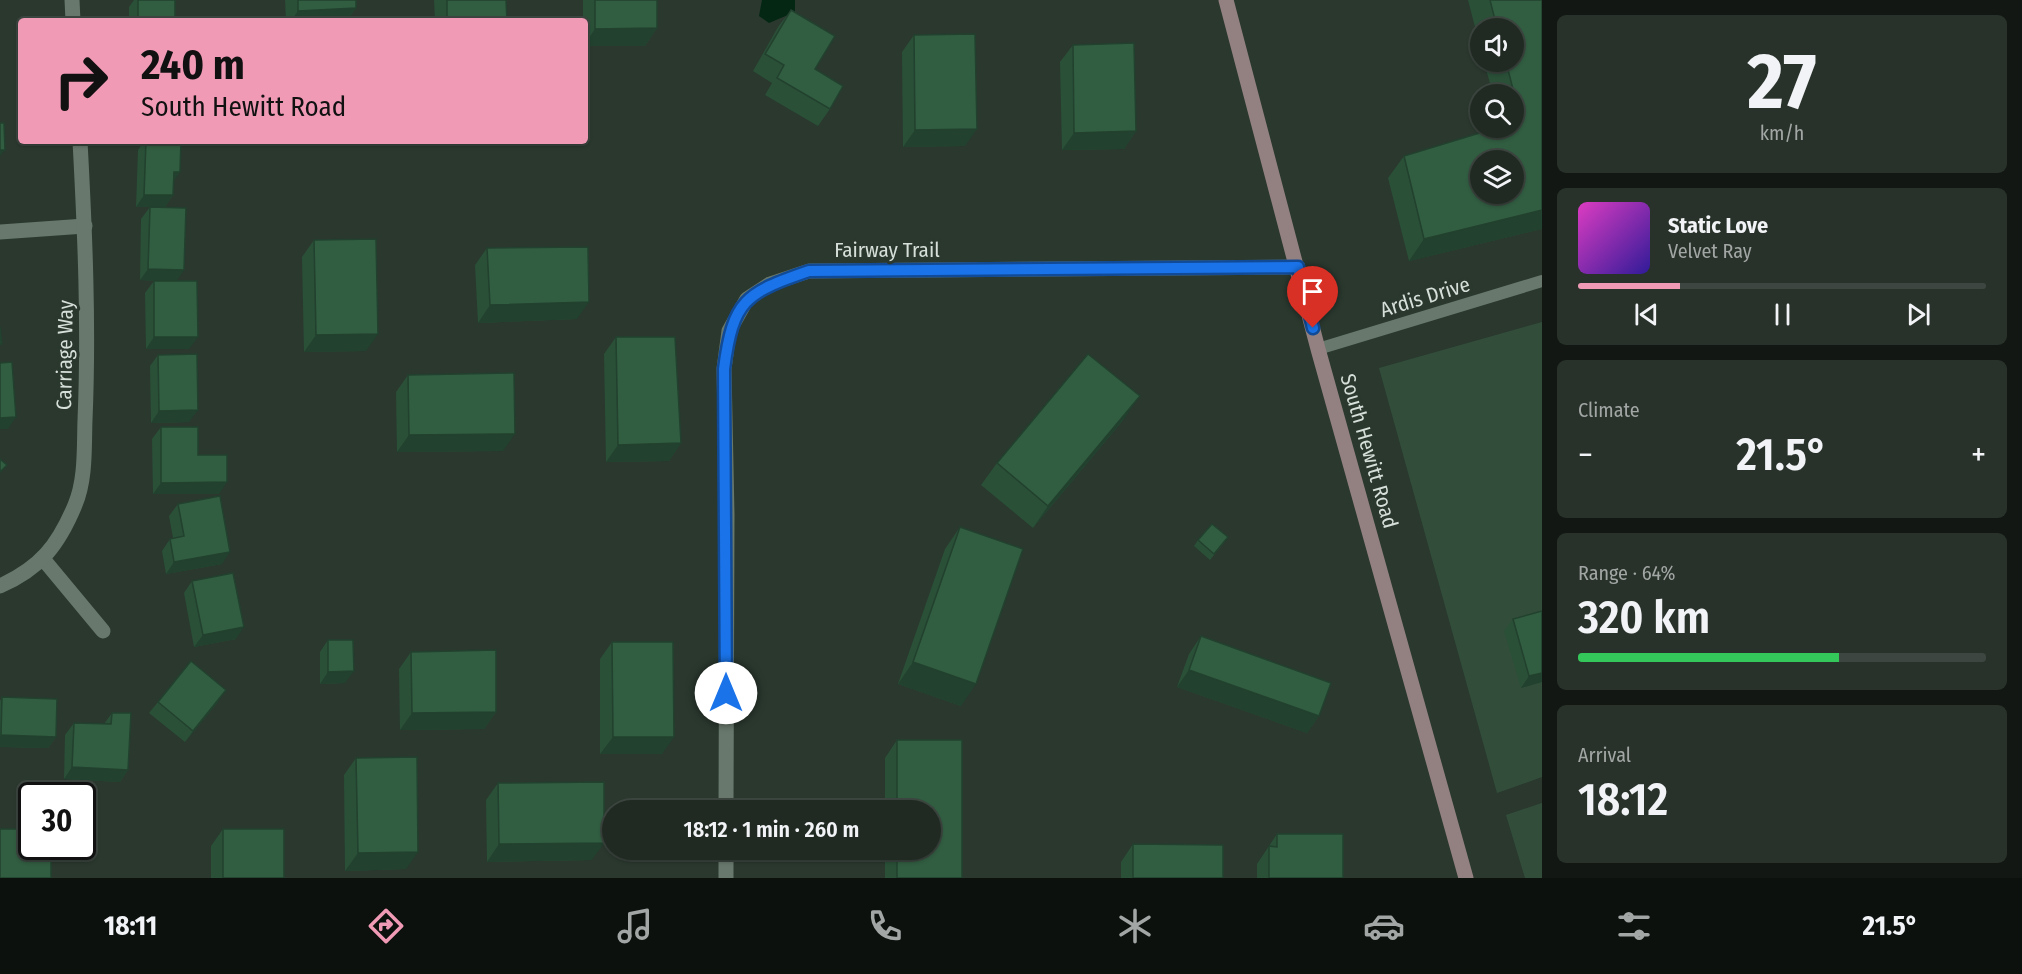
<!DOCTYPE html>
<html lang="en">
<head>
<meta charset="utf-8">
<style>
  :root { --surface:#202a22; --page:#28322a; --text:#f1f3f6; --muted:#a2a7a5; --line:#3d4640; --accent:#f09ab6 }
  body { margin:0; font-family:"Fira Sans Condensed",sans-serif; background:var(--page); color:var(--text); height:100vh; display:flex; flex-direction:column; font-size:22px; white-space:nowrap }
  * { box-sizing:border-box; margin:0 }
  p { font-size:20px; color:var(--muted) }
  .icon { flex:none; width:33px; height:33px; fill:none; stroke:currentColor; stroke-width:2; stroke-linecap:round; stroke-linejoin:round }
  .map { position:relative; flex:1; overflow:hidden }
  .side { display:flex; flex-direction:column; gap:15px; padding:15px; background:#121713; width:480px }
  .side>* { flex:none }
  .top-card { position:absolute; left:18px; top:18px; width:570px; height:126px; border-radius:6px; box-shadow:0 2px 4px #0004,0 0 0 2px var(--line); background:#f09ab6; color:#111; overflow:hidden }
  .tools { position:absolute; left:1470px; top:18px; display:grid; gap:12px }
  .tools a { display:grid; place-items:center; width:54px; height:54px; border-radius:50%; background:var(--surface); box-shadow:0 2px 4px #0004,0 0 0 2px var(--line); font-size:30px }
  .speed { position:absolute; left:18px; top:782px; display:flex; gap:12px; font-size:30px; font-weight:700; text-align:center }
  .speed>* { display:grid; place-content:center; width:78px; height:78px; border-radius:50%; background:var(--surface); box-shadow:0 2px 4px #0004,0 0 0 2px var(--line); line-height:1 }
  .speed .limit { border:3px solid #111; border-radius:9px; background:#fff; color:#111 }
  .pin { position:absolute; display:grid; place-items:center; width:51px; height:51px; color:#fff; margin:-62px -26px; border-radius:50% 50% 50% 0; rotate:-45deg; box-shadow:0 0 6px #0007 }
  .pin .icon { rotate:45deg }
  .me { position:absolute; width:66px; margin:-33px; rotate:0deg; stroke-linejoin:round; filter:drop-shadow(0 0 4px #0008) }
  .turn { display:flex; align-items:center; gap:21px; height:126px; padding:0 24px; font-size:27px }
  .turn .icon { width:78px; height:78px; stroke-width:2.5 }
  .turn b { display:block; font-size:42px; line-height:51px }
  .big { font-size:45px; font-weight:600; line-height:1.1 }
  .side .tile { flex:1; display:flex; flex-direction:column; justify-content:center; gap:9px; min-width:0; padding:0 21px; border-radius:9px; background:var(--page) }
  .side .dial { align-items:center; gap:0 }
  .dial b { font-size:78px; line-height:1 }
  .song { display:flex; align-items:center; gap:18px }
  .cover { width:72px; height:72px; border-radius:9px; background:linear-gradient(135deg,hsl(310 70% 55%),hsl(250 70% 35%)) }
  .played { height:6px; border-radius:3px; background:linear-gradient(90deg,var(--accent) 25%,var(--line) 25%) }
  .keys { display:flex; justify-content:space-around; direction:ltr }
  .heat { display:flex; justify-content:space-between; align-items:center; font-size:33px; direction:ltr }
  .charge { height:9px; border-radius:4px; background:linear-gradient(90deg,#34c759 64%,var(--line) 0) }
  .trip { position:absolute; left:602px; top:800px; width:339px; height:60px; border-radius:30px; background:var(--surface); box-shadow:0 2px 4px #0004,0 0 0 2px var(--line); font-weight:600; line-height:60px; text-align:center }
  .tabs { display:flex; height:96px; justify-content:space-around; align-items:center; background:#0d110e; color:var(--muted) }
  .tabs .icon { width:42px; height:42px }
  .tabs .on { color:var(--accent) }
  .tabs b { font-size:27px; color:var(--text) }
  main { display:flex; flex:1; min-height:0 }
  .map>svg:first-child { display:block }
  .green { fill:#324e3b }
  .water { fill:#042713 }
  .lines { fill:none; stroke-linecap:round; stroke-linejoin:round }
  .lane { stroke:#68786c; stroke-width:12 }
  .street { stroke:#68786c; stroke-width:15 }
  .secondary { stroke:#938081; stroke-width:15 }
  .wall { fill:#2a5038 }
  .shaded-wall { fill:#22412e }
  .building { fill:#315d41; stroke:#22412e; stroke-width:1.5; fill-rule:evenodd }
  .route-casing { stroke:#114b97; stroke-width:15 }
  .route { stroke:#1a73e8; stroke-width:10 }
  .labels { text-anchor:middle; stroke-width:6; stroke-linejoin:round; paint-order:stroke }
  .street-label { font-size:21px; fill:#d6dfd9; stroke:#2a382e }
</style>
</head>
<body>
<main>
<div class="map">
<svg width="1542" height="878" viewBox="0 0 1542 878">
  <rect width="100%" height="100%" fill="#2a382e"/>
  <g class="green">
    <polygon points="1542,322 1542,777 1497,793 1379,368"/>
    <polygon points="1542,803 1542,878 1525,878 1506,815"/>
  </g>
  <polygon class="water" points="762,0 795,0 795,12 769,23 759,16"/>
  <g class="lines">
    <polyline class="lane" points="1318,349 1542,281"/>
    <g class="street">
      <polyline points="72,0 73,21"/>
      <polyline points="0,232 85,226"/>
      <polyline points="44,560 103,631"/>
      <path d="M0,586C40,568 58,546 75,505C86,479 84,447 85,420C89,326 85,234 80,141"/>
      <polyline points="726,810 727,515 724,369 729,331 747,299 770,284 809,271 1298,267"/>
      <polyline points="726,878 726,849"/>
    </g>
    <polyline class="secondary" points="1226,0 1318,349 1466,878"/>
  </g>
  <g class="wall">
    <polygon points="134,0 175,0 175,21 129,21 129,7"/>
    <polygon points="285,0 356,0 356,8 347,21 286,21"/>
    <polygon points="434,0 506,0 507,21 435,21"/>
    <polygon points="583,0 657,0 657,28 645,46 585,46 585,21 583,21"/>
    <polygon points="1468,0 1542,0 1542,229 1409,261 1388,178 1404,156 1514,128 1514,94 1493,94 1484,62 1514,62 1514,28 1480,28 1480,46"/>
    <polygon points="791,10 830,109 818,126 765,95 772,83 753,71 778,27"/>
    <polygon points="914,35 965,146 903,147 902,52"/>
    <polygon points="1073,45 1136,131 1124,149 1062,150 1060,62"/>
    <polygon points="144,141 181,141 174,181 173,195 165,207 136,207 138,150"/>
    <polygon points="150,207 176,281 189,349 146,349 145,293 154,281 165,281 140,280 141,219"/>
    <polygon points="314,240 366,351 304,352 302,257"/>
    <polygon points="487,248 577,319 478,323 475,265"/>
    <polygon points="616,337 681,443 669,461 606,462 604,354"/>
    <polygon points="158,355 189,422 151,423 150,366"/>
    <polygon points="408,375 503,451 397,452 396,392"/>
    <polygon points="1124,419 1033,528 981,485 997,463"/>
    <polygon points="161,427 198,455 219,494 153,494 152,439"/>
    <polygon points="178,504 222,564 166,574 162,551 170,539 173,538 169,516"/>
    <polygon points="960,527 961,706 898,684 945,549"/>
    <polygon points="1198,540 1224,543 1210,560 1194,546"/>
    <polygon points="192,581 236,639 194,647 184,593"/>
    <polygon points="1542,611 1542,682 1521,688 1504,631 1513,619"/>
    <polygon points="1201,636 1319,716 1307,733 1177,687 1189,654"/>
    <polygon points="328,640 345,683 320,684 320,652"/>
    <polygon points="612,642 662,754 600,754 600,659"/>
    <polygon points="411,652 496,712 484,729 400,730 399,669"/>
    <polygon points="2,697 56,737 48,748 0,747 0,701"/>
    <polygon points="158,702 218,702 185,742 149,713"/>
    <polygon points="112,713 128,770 120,782 64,779 65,735 74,723 104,724"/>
    <polygon points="897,740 962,740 962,878 885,878 885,849 930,849 930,810 885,810 885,758"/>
    <polygon points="356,758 406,869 345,871 344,775"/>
    <polygon points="498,783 592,860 487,862 486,800"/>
    <polygon points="223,829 284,878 211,878 211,846"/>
    <polygon points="1277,834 1343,878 1257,878 1257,864"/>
    <polygon points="1133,844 1223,878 1121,878 1121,862"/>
  </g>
  <g class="shaded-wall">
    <polygon points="356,8 347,21 291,21 298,11"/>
    <polygon points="657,28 645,46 585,46 585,44 595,29"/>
    <polygon points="977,129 965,146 903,147 915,130"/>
    <polygon points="1136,131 1124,149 1062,150 1074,133"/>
    <polygon points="0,150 5,150 0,156"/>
    <polygon points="174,172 180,172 172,184"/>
    <polygon points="144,195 173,195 165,207 136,207"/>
    <polygon points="1542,210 1542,229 1409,261 1424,239"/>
    <polygon points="148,269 184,270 176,282 140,280"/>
    <polygon points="589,302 577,319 478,323 490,305"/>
    <polygon points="378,334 366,351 304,352 316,335"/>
    <polygon points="154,337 198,337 189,349 146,349"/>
    <polygon points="1140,396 1124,419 1033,528 1048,506"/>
    <polygon points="198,410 189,422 151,423 159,411"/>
    <polygon points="16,417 8,429 0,429 0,418"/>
    <polygon points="515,434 503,451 397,452 409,435"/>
    <polygon points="681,443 669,461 606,462 618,445"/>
    <polygon points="227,482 219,494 153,494 161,483"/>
    <polygon points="230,552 222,564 166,574 174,562"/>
    <polygon points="244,627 236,639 194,647 203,635"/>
    <polygon points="913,662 976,684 961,706 898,684"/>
    <polygon points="1189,670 1319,716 1307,733 1177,687"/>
    <polygon points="354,671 345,683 320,684 328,672"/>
    <polygon points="1542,673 1542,682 1521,688 1529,676"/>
    <polygon points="226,690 218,702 185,742 193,731"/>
    <polygon points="496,712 484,729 400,730 412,713"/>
    <polygon points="1,735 56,737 48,748 0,747 0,737"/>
    <polygon points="613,737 674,737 662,754 600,754"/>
    <polygon points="72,767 128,770 120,782 64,779"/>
    <polygon points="604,843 592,860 487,862 499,844"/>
    <polygon points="418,852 406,869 345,871 358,853"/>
  </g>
  <g class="building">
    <rect x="138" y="0" width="37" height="21"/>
    <polygon points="298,0 356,0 356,8 298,11"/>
    <polygon points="447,0 506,0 507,21 447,20"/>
    <polygon points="595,0 657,0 657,28 595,29"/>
    <path d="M1490,0H1542V210L1424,239L1404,156L1496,128H1514V122L1521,120L1506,62H1514V28H1497ZM1480,160H1514V194H1480Z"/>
    <polygon points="791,10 835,36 815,69 843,86 830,109 777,78 784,65 765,54"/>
    <polygon points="975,34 977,129 915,130 914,35"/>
    <polygon points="1134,43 1136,131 1074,133 1073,45"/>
    <polygon points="0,123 4,123 5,150 0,150"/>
    <polygon points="146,141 181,141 180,172 174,172 173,195 144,195"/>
    <polygon points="150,207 186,208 184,270 148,269"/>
    <polygon points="376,239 378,334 316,335 314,240"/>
    <polygon points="588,247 589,302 490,305 487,248"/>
    <polygon points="154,281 197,281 198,337 154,337"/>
    <polygon points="0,327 2,344 0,344"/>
    <polygon points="616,337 675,337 681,443 618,445"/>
    <polygon points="197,354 198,410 159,411 158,355"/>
    <polygon points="1088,354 1140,396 1048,506 997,463"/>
    <polygon points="12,362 16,417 0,418 0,363"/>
    <polygon points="514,373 515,434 409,435 408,375"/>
    <polygon points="161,427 198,427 198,455 227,455 227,482 161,483"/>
    <polygon points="0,459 7,465 0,472"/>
    <polygon points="220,496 230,552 174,562 170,539 184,536 178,504"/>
    <polygon points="1212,524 1228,537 1214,554 1198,540"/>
    <polygon points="960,527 1023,549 976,684 913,662"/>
    <polygon points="233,573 244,627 203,635 192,581"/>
    <polygon points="1542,611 1542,673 1529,676 1513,619"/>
    <polygon points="1201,636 1331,683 1319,716 1189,670"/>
    <polygon points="328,640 353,640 354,671 328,672"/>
    <polygon points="612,642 673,642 674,737 613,737"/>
    <polygon points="496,650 496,712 412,713 411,652"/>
    <polygon points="191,661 226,690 193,731 158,702"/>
    <polygon points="2,697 57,699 56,737 1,735"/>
    <polygon points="112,713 131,713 128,770 72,767 74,723 111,724"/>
    <polygon points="897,740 962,740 962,878 897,878 897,849 930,849 930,810 897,810"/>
    <polygon points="417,757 418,852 358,853 356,758"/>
    <polygon points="604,782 604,843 499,844 498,783"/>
    <polygon points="0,829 32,829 32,846 51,846 51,878 0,878"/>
    <rect x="223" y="829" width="61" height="49"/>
    <polygon points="1277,834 1343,834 1343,878 1269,878 1269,846 1277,847"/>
    <polygon points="1133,844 1223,845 1223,878 1133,878"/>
  </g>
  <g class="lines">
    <defs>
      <path id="route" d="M726,693L724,369C733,300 745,293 809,271L1298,267L1313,328"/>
    </defs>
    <use href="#route" class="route-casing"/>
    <use href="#route" class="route"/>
  </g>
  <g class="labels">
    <g class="street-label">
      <text x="887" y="257">Fairway Trail</text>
      <text transform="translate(1425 297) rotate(-17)" y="7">Ardis Drive</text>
      <text transform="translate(65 355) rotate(-89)" y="7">Carriage Way</text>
      <text transform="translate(1369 451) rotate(74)" y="7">South Hewitt Road</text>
    </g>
  </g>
</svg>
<div class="tools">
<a><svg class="icon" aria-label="sound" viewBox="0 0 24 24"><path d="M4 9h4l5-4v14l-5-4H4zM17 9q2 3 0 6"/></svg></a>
<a><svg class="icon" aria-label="search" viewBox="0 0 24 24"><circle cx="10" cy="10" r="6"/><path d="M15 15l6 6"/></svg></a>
<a><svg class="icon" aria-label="layers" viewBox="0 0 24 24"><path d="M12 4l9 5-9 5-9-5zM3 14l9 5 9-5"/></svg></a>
</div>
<div class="speed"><div class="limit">30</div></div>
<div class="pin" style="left:1313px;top:328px;background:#d93025"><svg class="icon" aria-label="arrive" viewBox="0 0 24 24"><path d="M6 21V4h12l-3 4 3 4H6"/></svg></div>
<svg class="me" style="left:726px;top:693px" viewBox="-20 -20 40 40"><circle r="19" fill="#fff"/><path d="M0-13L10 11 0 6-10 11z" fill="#1a73e8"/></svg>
<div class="trip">18:12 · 1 min · 260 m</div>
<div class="top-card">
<div class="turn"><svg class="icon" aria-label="right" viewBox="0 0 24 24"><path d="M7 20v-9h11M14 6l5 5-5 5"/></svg><div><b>240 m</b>South Hewitt Road</div></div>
</div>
</div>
<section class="side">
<div class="tile dial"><b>27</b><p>km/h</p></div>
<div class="tile">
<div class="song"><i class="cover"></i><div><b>Static Love</b><p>Velvet Ray</p></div></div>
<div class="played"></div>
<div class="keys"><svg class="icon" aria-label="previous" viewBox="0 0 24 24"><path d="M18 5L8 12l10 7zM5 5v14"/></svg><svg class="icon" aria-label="pause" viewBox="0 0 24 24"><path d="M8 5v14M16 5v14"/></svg><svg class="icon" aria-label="next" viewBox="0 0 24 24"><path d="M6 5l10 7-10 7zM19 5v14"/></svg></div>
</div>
<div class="tile"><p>Climate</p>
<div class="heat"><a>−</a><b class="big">21.5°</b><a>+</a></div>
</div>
<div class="tile"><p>Range · 64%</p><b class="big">320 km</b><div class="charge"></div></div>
<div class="tile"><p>Arrival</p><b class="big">18:12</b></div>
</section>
</main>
<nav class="tabs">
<b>18:11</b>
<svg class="icon on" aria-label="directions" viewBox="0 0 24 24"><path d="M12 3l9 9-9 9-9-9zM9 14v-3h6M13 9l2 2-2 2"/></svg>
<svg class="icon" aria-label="music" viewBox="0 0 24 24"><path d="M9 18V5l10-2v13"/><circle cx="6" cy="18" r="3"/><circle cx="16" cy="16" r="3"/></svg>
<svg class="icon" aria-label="phone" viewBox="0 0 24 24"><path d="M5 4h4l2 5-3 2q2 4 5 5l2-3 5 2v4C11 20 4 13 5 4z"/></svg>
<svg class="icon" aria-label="climate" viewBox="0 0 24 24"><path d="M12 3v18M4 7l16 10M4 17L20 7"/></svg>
<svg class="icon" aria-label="car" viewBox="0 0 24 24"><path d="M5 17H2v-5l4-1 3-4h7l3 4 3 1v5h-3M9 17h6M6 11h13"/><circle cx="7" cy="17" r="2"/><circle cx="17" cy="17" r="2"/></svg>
<svg class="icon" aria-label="filters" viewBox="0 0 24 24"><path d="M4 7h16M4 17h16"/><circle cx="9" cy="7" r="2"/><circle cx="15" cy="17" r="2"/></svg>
<b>21.5°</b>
</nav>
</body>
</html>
